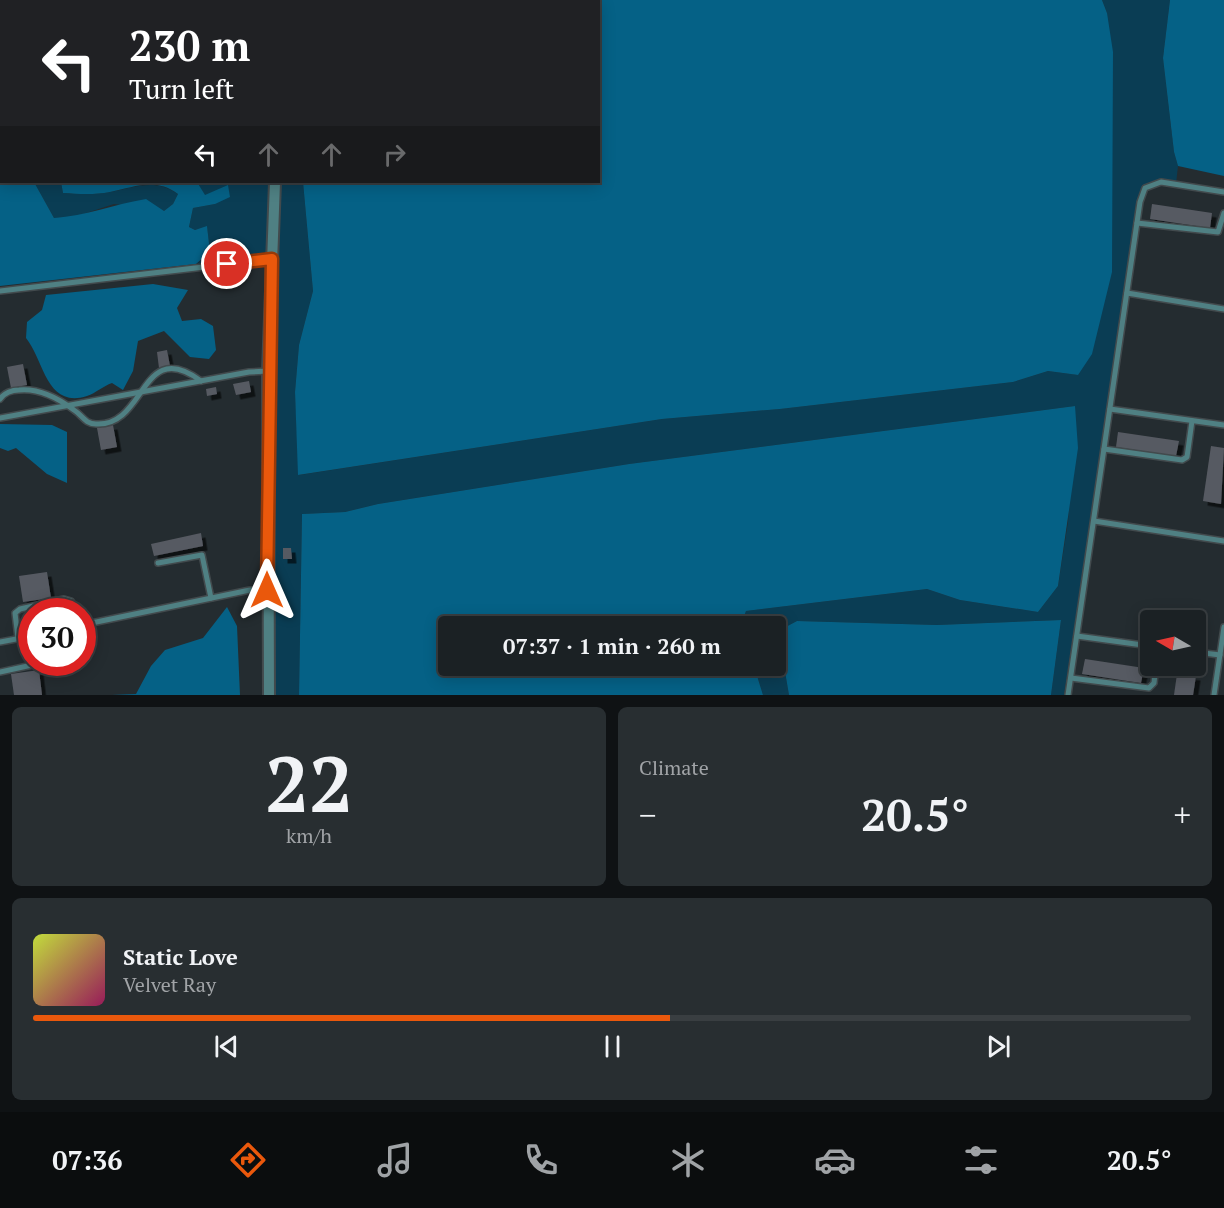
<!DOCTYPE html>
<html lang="en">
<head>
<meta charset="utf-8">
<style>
  :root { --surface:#1b2124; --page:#282e31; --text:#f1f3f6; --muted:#a0a3a6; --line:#393e41; --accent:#ea580c }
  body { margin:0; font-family:"PT Serif",serif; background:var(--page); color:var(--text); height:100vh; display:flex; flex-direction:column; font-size:22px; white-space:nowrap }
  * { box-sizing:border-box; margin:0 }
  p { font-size:20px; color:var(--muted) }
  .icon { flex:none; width:33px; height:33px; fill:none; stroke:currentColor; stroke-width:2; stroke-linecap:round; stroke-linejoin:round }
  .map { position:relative; height:695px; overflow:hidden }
  .details { display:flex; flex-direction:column; gap:12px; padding:12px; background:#0f1214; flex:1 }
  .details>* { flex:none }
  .banner { position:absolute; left:0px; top:0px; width:600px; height:183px; box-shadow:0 3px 15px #0003,0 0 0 2px var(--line); background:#202124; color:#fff; overflow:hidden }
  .needle { width:39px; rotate:279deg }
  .tools { position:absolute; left:1140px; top:610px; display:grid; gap:12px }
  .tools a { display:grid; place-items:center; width:66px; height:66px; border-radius:6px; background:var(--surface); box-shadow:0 3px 15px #0003,0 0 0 2px var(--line); font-size:30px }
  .speed { position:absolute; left:18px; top:598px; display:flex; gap:12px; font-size:30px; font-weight:700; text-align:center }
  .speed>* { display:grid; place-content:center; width:78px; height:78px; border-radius:50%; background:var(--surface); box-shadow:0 3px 15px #0003,0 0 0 2px var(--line); line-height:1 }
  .speed .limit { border:9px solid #d22; background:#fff; color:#111 }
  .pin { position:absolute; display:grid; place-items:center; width:51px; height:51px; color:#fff; margin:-26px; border:3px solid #fff; border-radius:50%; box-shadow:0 2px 6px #0007 }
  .me { position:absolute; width:66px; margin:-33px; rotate:0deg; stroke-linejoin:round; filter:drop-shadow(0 0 4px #0008) }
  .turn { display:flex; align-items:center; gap:21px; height:126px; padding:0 30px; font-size:27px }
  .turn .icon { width:78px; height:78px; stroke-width:2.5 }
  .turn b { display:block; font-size:42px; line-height:51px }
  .lanes { display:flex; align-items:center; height:57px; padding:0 30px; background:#0003; justify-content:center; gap:30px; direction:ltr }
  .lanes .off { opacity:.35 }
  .big { font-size:45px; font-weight:700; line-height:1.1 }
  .details .card { flex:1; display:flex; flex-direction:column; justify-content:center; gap:9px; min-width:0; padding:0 21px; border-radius:9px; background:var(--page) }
  .details .dial { align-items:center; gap:0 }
  .dial b { font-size:78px; line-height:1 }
  .song { display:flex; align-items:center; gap:18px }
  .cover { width:72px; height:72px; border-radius:9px; background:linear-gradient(135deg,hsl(70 70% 55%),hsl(330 70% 35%)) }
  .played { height:6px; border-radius:3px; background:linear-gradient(90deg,var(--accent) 55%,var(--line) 55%) }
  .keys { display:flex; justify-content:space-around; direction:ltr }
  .heat { display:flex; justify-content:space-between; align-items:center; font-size:33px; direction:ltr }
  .details .tiles { flex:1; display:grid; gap:12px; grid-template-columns:1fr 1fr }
  .card:last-child { grid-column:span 2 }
  .trip { position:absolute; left:438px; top:616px; width:348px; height:60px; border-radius:6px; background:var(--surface); box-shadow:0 3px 15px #0003,0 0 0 2px var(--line); font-weight:700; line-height:60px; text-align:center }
  .tabs { display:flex; height:96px; justify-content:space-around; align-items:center; background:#0b0d0e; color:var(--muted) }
  .tabs .icon { width:42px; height:42px }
  .tabs .current { color:var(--accent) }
  .tabs b { font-size:27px; color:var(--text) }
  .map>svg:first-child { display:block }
  .green { fill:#0a3d54 }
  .forest { fill:#056186 }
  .building { fill:#575a62; filter:url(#shadow) }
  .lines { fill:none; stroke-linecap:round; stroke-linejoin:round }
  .lane-casing { stroke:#424a4d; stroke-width:8 }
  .street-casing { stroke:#424a4d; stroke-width:14 }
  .lane { stroke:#4f8083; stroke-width:5 }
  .street { stroke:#4f8083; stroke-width:10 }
  .route-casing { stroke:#983908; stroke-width:15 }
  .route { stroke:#ea580c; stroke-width:10 }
</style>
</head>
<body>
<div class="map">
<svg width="1224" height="695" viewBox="0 0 1224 695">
  <defs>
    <filter id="shadow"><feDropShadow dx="4.5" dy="4.5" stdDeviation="0" flood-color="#0009"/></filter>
  </defs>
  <rect width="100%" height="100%" fill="#242c30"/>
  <g class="green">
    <path d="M1102,0H1170L1163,58L1174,152L1178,166L1176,184L1161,182L1145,188L1140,202L1064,695H1051L1061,620L937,625L797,621L778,631L789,695H763L754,666H776V627H740L746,611L927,589L960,600L1038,612L1058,586L1068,522L1075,406L629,464L378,504L345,512L302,514L299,695H274C271,524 270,353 280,182H303L313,291L299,345L295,392L299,475L662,419L780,409L1013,382L1048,371L1078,375L1107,13Z"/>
    <path d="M34,182H61L63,193C79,194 95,195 110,192C136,187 155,178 178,194L173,204L164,211L114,204L74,217L54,218Z"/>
    <polygon points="197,182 271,182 266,252 197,264 210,252 207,227 195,230 189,227 193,208 215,204 204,195"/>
  </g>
  <g class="forest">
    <polygon points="0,0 132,0 132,1 2,2 1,67"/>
    <polygon points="315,0 1102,0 1107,13 1113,52 1112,272 1092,354 1078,375 1048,371 1013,382 780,409 662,419 298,475 295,392 299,345 313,291 303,182 598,182 598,2"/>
    <polygon points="1170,0 1224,0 1224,176 1178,166 1174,152 1163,58"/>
    <path d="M0,94L2,182H34L54,218C85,216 115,204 146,199L164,211L173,204L178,194C155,177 135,187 110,192C95,195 78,194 63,193L61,182H197L205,195L228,185L230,197L215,204L193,208L189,227L195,230L207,226L210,252L196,264L0,286Z"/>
    <path d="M153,284L188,290L177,308L182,321L201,319L213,326L216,350L209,359L190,357L164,331L138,341L133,371L123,390L112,383C103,386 96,393 87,396C46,409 44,360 26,338L27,322L42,310L46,295Z"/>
    <polygon points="1075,406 1078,448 1058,586 1038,612 960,600 927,589 746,611 740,627 448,627 448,666 754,666 763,695 299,695 302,514 345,512 378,504 629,464"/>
    <polygon points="0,424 52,425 67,432 67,483 47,474 16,448 8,451 0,448"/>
    <polygon points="227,607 237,626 240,695 112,695 136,694 151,666 165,650 203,638"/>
    <polygon points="1061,620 1051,695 789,695 778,631 797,621 937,625"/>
  </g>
  <g class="building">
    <polygon points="1152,204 1212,213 1210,228 1150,219"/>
    <polygon points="167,350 170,366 159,368 157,352"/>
    <polygon points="23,364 27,385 11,388 7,367"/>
    <polygon points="249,381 251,392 236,395 233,384"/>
    <polygon points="216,387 217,394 207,396 206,389"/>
    <polygon points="113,425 117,447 101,450 97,428"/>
    <polygon points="1118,432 1179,441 1176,456 1116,447"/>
    <polygon points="1211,446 1224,448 1221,504 1203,501"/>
    <polygon points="201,533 203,546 154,556 151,544"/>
    <polygon points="283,548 291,548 292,559 283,559"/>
    <polygon points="47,572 51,598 23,602 19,576"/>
    <polygon points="1085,659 1144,668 1141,683 1082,674"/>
    <polygon points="39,670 42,695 14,695 11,674"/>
    <polygon points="1177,674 1196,676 1193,695 1174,695"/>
  </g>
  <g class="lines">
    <defs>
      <g id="lane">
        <polyline points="1137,223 1218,232 1224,213"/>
        <polyline points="0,291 272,259"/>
        <polyline points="1127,293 1224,309"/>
        <path d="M0,399C4,393 12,390 19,390C39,388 58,398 74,410C82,415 85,424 96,424C147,427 140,336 201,381"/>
        <polyline points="1110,409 1224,425"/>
        <polyline points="0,418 249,372 268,371"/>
        <polyline points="1104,449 1182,460 1187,457 1192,421"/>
        <polyline points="1094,521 1224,541"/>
        <polyline points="158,563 202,555 211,598"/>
        <polyline points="82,625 250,590 267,590"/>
        <polyline points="1077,636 1150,646"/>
        <polyline points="18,638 15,613 20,609 64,599 71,601 76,612"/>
        <polyline points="0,642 32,636"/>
        <polyline points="1196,652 1220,655"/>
        <polyline points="0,672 41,663"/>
        <polyline points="1071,678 1149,688 1154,683 1156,666"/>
        <polyline points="1068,695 1140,202 1145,188 1161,182 1224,192"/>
        <polyline points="1214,695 1224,627"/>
      </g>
      <g id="street">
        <polyline points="284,2 284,0"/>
        <polyline points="269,695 268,371 275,182"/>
      </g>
    </defs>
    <use href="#lane" class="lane-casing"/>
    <use href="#street" class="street-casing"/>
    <use href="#lane" class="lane"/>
    <use href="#street" class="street"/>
  </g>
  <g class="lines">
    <defs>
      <polyline id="route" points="227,264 272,259 267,590"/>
    </defs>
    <use href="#route" class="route-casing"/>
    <use href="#route" class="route"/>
  </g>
</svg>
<div class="tools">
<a><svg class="needle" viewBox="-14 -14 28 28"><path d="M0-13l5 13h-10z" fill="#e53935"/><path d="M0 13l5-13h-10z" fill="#a0a3a6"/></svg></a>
</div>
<div class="speed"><div class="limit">30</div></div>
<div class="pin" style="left:227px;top:264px;background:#d93025"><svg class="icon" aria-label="arrive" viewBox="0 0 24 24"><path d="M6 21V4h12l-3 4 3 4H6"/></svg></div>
<svg class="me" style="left:267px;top:590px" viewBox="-20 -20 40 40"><path d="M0-17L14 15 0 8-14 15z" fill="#ea580c" stroke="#fff" stroke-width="4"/></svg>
<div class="trip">07:37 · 1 min · 260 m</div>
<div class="banner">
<div class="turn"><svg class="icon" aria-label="left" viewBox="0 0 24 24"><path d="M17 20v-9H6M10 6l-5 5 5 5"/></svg><div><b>230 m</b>Turn left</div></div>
<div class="lanes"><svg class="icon" aria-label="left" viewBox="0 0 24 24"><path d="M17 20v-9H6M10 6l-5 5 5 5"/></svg><svg class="icon off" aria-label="ahead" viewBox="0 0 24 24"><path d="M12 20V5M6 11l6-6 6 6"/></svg><svg class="icon off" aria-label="ahead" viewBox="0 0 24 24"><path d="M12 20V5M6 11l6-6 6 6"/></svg><svg class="icon off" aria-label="right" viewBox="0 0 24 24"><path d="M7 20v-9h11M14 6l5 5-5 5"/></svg></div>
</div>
</div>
<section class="details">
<div class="tiles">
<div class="card dial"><b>22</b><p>km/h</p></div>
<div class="card"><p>Climate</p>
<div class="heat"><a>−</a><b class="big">20.5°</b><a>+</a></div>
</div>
<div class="card">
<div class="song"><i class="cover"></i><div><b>Static Love</b><p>Velvet Ray</p></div></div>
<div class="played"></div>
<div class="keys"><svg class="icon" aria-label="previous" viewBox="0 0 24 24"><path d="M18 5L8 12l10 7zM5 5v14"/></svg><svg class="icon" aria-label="pause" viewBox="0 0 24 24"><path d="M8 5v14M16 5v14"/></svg><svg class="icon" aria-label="next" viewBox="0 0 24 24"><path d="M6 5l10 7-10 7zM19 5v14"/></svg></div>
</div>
</div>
</section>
<nav class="tabs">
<b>07:36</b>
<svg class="icon current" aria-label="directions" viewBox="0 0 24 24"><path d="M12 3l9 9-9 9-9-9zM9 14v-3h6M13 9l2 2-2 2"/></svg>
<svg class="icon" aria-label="music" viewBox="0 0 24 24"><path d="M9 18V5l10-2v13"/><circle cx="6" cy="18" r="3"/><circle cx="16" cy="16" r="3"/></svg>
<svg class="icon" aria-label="phone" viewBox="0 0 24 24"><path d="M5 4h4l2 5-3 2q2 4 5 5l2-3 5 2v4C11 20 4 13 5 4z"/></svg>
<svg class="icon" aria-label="climate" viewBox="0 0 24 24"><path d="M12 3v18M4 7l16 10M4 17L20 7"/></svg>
<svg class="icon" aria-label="car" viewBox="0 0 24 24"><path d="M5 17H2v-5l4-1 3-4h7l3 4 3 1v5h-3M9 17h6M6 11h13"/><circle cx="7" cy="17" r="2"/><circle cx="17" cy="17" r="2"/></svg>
<svg class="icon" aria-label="filters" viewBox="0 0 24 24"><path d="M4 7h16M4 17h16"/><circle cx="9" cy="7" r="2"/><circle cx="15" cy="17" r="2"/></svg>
<b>20.5°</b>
</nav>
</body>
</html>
